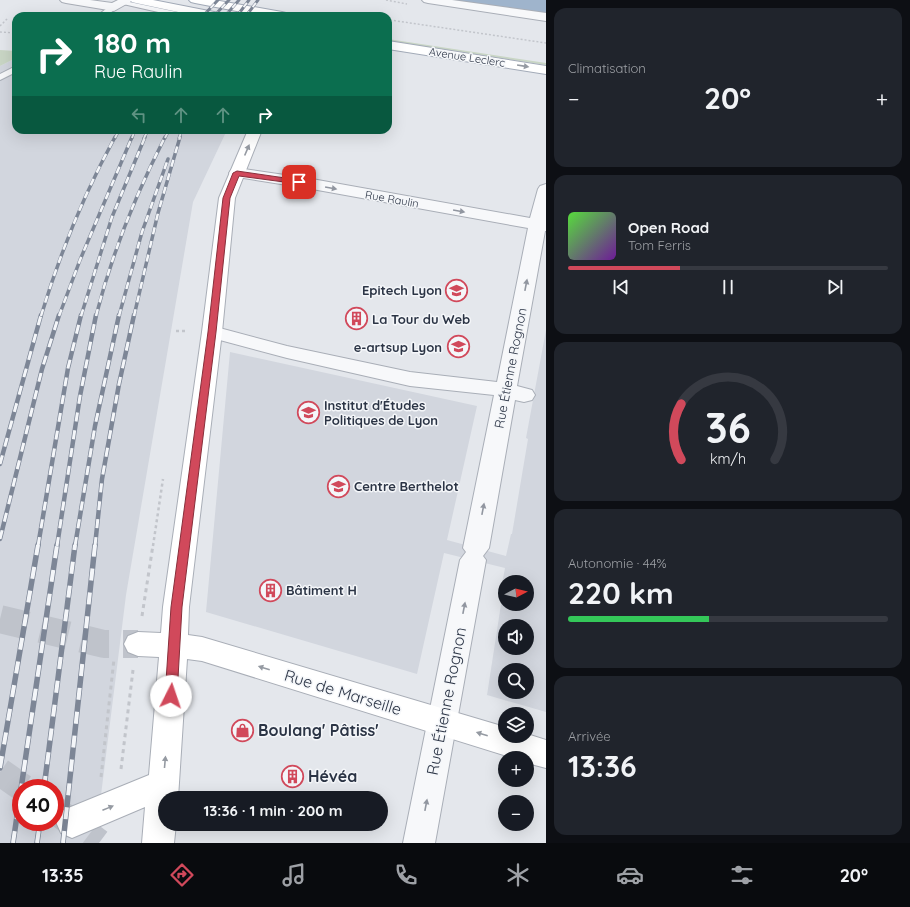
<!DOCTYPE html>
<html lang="fr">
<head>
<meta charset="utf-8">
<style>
  :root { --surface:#171b24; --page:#20242c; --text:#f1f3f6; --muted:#9ea1a6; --line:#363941; --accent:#d1495b }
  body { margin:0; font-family:Quicksand,sans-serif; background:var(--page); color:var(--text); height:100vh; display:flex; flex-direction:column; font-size:15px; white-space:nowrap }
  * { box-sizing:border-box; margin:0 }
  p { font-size:13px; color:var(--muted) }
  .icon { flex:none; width:22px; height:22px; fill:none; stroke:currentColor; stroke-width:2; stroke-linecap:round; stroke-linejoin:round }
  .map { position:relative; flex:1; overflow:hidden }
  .drawer { display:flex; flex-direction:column; gap:8px; padding:8px; background:#0d0f14; width:364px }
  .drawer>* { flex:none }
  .banner { position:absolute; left:12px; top:12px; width:380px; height:122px; border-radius:12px; box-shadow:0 4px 16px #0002; background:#0b6e4f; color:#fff; overflow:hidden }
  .needle { width:26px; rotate:83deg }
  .buttons { position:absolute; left:498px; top:575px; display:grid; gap:8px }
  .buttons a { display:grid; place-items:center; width:36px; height:36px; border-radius:50%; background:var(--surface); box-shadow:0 4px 16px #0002; font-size:20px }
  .speed { position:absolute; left:12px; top:779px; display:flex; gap:8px; font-size:20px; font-weight:700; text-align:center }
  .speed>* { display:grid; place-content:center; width:52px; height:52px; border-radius:50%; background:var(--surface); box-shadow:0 4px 16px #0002; line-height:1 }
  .speed .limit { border:6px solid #d22; background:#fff; color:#111 }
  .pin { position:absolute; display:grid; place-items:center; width:34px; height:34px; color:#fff; margin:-17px; border-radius:8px; box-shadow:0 2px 6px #0006 }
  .me { position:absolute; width:44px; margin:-22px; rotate:4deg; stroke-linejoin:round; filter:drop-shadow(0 0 3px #0008) }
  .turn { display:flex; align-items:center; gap:14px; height:84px; padding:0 16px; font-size:18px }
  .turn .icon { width:52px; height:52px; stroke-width:2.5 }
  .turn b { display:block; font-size:28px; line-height:34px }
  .lanes { display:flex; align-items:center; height:38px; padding:0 16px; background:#0003; justify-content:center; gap:20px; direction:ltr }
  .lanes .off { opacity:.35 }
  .big { font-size:30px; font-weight:700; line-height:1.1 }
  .drawer .card { flex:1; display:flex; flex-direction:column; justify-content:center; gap:6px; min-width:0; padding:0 14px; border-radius:12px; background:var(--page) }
  .drawer .dial { align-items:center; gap:0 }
  .dial svg { height:104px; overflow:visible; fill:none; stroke:var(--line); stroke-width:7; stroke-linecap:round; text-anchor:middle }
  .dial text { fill:var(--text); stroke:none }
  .song { display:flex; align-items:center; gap:12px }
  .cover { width:48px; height:48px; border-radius:6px; background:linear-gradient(135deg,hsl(110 70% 55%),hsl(280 70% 35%)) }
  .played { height:4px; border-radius:2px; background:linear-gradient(90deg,var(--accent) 35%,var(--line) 35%) }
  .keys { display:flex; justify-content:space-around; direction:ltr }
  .heat { display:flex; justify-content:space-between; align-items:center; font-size:22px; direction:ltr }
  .charge { height:6px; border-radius:3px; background:linear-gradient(90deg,#34c759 44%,var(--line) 0) }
  .trip { position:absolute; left:158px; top:791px; width:230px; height:40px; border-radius:20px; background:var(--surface); box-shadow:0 4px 16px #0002; font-weight:700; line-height:40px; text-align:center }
  .tab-bar { display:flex; height:64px; justify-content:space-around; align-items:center; background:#090b0e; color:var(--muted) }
  .tab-bar .icon { width:28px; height:28px }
  .tab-bar .current { color:var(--accent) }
  .tab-bar b { font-size:18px; color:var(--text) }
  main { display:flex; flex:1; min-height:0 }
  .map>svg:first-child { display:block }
  .built { fill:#d2d6de; fill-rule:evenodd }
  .green { fill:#c9d6c5 }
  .water { fill:#9fb4cc }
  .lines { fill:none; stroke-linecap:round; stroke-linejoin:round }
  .secondary-tunnel { stroke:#bfc3cb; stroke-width:28; stroke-dasharray:28 14; stroke-linecap:butt }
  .lane-casing { stroke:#a9aeb7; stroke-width:2 }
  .street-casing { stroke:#a9aeb7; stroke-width:2 }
  .secondary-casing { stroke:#a9aeb7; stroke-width:2 }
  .primary-casing { stroke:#a3abb8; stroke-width:2 }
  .path-far2 { stroke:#c2c5cb; stroke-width:1.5; stroke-dasharray:2 2; stroke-linecap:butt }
  .path-far1 { stroke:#c2c5cb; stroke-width:2.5; stroke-dasharray:3 3; stroke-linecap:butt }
  .path { stroke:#c2c5cb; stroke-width:3; stroke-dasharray:4 4; stroke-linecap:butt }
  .lane { fill:#f7f8fa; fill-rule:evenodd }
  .street { fill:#f7f8fa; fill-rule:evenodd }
  .secondary { fill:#fff; fill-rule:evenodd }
  .primary { fill:#fff; fill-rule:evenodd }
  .rail-far3-casing { stroke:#7d8696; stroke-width:3 }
  .rail-far2-casing { stroke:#7d8696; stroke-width:3.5 }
  .rail-far1-casing { stroke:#7d8696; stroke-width:4.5 }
  .rail-casing { stroke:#7d8696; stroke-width:5.5 }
  .rail-far3 { stroke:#f4f6f9; stroke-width:2; stroke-dasharray:5.5; stroke-linecap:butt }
  .rail-far2 { stroke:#f4f6f9; stroke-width:2.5; stroke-dasharray:7; stroke-linecap:butt }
  .rail-far1 { stroke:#f4f6f9; stroke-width:3; stroke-dasharray:9; stroke-linecap:butt }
  .rail { stroke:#f4f6f9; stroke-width:4; stroke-dasharray:12; stroke-linecap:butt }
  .oneway { fill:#959aa2 }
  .oneway2 { fill:#9196a0 }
  .route { fill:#d1495b; stroke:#882f3b }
  .labels { text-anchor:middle; stroke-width:3; stroke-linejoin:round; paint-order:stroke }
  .far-street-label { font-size:11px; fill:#2b3445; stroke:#f4f6f9 }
  .poi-label { font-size:13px; font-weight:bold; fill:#2b3445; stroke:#f4f6f9; text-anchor:start }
  .street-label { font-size:13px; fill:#2b3445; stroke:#f4f6f9 }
  .near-street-label { font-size:16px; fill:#2b3445; stroke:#f4f6f9 }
  .near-poi-label { font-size:16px; font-weight:bold; fill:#2b3445; stroke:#f4f6f9; text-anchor:start }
</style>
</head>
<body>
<main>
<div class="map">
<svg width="546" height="843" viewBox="0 0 546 843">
  <rect width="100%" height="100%" fill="#e4e7ec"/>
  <g class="built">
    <path d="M16,58V130H227L193,202L126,595L95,843H0V66ZM21,788H55V822H21Z"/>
    <path d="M546,330V712L487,695L504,585L502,584L505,568L444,553L417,674L206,612L230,352L477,406L447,540L506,556L511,534H512L528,439L526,438ZM505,582H527V604H505ZM505,626H527V648H505ZM505,670H527V692H505Z"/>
  </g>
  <g class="green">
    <polygon points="388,39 546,63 546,65 388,41"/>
    <polygon points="0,50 16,51 16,58 0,66"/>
  </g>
  <polygon class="water" points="450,0 546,0 546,13"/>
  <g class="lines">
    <g class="secondary-tunnel">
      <polyline points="0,619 104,644 138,644"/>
      <polyline points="0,772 23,788"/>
      <polyline points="55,810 99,843"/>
    </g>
    <defs>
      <g id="lane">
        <polygon points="120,0 186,14 190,16 176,16 123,4 120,4"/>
        <polygon points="111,5 117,5 118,7 106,16 97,16"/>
        <polygon points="16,66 16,72 0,80 0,74"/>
      </g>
      <g id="street">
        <polygon points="60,0 90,0 112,3 118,0 132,0 130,2 114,11 66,3 62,2"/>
        <polygon points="422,0 452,0 546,13 546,21 428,3 424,2"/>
        <polygon points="237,168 312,179 530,218 538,189 540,186 546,184 546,231 545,231 517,386 532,390 535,395 532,400 524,402 515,400 489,548 483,556 486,560 435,843 403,843 460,560 466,552 463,548 494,395 410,386 287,358 205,336 202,332 205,328 212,326 287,346 410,372 497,382 528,228 312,189 231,176 229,173 231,170"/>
      </g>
      <polygon id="secondary" points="248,130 262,130 235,198 222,332 189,607 188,635 202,637 505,727 505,736 527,736 527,734 546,740 546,768 527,763 527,758 513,758 202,661 187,659 178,798 165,798 165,824 176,824 174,843 142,843 145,807 72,838 61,833 56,822 61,811 149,775 159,657 138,656 128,652 124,644 128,636 138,632 161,633 163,607 202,332 219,198"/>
      <g id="primary">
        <polygon points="130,0 153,0 214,12 218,13 220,16 197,16 136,3 132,2"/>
        <polygon points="189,0 214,0 282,12 286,13 288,16 263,16 195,3 191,2"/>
        <polygon points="388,41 546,66 546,74 388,49"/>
      </g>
    </defs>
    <use href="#lane" class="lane-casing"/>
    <use href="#street" class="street-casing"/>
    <use href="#secondary" class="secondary-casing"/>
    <use href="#primary" class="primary-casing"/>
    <g class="path-far2">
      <polyline points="386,0 407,4"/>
      <polyline points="306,16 310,13"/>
      <polyline points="390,20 546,43"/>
      <polyline points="0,26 8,18"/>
      <polyline points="0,32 16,33"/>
    </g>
    <g class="path-far1">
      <polyline points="176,331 185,331"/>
      <polyline points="153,546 163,479"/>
    </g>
    <g class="path">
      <polyline points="142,616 153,545"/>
      <polyline points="121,769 133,670"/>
      <polyline points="101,777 114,659"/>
    </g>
    <use href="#lane" class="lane"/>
    <use href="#street" class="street"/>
    <use href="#secondary" class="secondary"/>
    <use href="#primary" class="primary"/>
    <defs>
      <g id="rail-far3">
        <polyline points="203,16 218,0"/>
        <polyline points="214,16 229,0"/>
        <polyline points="225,16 239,0"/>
        <polyline points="237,16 249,0"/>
        <polyline points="246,16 258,0"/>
        <polyline points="115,138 119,130"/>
        <polyline points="132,138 135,130"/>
        <polyline points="144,138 148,130"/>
        <polyline points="165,138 169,130"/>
        <polyline points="179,138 182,130"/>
      </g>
      <g id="rail-far2">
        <path d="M41,316C60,253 84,194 115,137"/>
        <polyline points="59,316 80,260 132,137"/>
        <polyline points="81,316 112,217 145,137"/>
        <path d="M96,316C112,253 136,194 165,137"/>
        <polyline points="119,316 142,232 168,159"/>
        <polyline points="134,316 158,213 180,137"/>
      </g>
      <g id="rail-far1">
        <polyline points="0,464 41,315"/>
        <polyline points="0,539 42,369 59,315"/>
        <polyline points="38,546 68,368 81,315"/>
        <polyline points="57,546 80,396 96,315"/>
        <polyline points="75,546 95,426 119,315"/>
        <polyline points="95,546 102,479 119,384 134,315"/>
      </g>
      <g id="rail">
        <polyline points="0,768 38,545"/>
        <polyline points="44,788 75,545"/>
        <polyline points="13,843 57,545"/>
        <polyline points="37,843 40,822"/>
        <polyline points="63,843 95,545"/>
      </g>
    </defs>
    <use href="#rail-far3" class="rail-far3-casing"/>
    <use href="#rail-far2" class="rail-far2-casing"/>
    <use href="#rail-far1" class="rail-far1-casing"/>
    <use href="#rail" class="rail-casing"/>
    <use href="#rail-far3" class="rail-far3"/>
    <use href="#rail-far2" class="rail-far2"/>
    <use href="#rail-far1" class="rail-far1"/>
    <use href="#rail" class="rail"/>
  </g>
  <defs><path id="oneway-solid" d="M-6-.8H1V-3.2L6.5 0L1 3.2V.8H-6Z"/></defs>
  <g class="oneway">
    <use href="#oneway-solid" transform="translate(523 66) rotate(9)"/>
    <use href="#oneway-solid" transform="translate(247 150) rotate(-67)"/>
    <use href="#oneway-solid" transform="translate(264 668) rotate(-163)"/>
    <use href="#oneway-solid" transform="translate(482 734) rotate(-163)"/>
    <use href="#oneway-solid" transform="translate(165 762) rotate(-85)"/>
    <use href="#oneway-solid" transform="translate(108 808) rotate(-22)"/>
  </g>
  <g class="oneway2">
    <use href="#oneway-solid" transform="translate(331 188) rotate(10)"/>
    <use href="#oneway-solid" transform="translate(459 211) rotate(10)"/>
    <use href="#oneway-solid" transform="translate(526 285) rotate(-79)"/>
    <use href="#oneway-solid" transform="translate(483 509) rotate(-79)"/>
    <use href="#oneway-solid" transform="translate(464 608) rotate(-79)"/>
    <use href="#oneway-solid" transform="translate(426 805) rotate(-79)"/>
  </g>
  <polygon class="route" points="237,171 299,180 302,182 299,184 239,176 230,198 216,332 182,607 177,696 175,700 171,702 167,700 165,696 171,607 208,332 223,198 233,173"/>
  <defs>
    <symbol id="university-ring" viewBox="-11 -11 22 22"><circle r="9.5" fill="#f4f6f9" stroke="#d1495b" stroke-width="1.5"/><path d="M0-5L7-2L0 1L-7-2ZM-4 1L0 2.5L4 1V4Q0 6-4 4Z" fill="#d1495b"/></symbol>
    <symbol id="building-ring" viewBox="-11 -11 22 22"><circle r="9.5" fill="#f4f6f9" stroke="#d1495b" stroke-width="1.5"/><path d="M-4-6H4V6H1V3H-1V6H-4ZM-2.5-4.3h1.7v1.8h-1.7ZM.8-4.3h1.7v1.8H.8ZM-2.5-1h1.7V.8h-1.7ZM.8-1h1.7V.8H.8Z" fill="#d1495b"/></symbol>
    <symbol id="shop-ring" viewBox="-11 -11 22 22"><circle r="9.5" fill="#f4f6f9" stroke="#d1495b" stroke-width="1.5"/><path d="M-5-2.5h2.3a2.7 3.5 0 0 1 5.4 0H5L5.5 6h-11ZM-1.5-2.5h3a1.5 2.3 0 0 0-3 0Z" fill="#d1495b"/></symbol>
  </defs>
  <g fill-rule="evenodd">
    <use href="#university-ring" x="444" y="278" width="25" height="25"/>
    <use href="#building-ring" x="344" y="306" width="25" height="25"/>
    <use href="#university-ring" x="446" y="334" width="25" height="25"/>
    <use href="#university-ring" x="296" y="400" width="25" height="25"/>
    <use href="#university-ring" x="326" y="474" width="25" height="25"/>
    <use href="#building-ring" x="258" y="578" width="25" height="25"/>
    <use href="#shop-ring" x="230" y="718" width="25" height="25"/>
    <use href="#building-ring" x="280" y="764" width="25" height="25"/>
  </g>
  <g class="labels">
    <g class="far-street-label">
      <text transform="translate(467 57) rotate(9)" y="4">Avenue Leclerc</text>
      <text transform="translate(392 199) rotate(10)" y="4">Rue Raulin</text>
    </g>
    <g class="poi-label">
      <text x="442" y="295" text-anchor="end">Epitech Lyon</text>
      <text x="372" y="324">La Tour du Web</text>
      <text x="442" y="352" text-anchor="end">e-artsup Lyon</text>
      <text x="324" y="410">Institut d'Études<tspan x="324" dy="15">Politiques de Lyon</tspan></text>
      <text x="354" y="491">Centre Berthelot</text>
      <text x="286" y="595">Bâtiment H</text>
    </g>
    <g class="street-label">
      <text transform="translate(510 368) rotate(-79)" y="5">Rue Étienne Rognon</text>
    </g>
    <g class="near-street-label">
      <text transform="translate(343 692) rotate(17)" y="6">Rue de Marseille</text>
      <text transform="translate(446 701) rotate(-79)" y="6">Rue Étienne Rognon</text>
    </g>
    <g class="near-poi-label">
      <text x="258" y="736">Boulang' Pâtiss'</text>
      <text x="308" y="782">Hévéa</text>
    </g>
  </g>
</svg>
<div class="buttons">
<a><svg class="needle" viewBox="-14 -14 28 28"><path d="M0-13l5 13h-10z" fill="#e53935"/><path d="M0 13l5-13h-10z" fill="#9ea1a6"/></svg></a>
<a><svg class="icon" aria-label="sound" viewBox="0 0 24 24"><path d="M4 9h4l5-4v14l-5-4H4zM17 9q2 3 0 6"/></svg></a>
<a><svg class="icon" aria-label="search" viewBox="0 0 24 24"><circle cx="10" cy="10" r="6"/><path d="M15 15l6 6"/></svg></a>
<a><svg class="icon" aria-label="layers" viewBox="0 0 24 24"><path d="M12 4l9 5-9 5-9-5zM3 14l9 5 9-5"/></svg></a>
<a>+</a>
<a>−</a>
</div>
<div class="speed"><div class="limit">40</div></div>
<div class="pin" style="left:299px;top:182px;background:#d93025"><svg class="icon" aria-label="arrive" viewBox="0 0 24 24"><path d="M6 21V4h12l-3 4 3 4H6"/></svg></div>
<svg class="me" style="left:171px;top:696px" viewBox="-20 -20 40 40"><circle r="19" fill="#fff"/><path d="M0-13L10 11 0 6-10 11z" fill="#d1495b"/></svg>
<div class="trip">13:36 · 1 min · 200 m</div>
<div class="banner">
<div class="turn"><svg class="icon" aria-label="right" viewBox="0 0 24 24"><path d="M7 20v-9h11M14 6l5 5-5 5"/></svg><div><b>180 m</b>Rue Raulin</div></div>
<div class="lanes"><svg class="icon off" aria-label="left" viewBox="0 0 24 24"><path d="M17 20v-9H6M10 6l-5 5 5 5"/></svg><svg class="icon off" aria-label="ahead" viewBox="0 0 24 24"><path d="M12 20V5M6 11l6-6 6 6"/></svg><svg class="icon off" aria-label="ahead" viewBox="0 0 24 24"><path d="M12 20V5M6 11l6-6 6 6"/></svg><svg class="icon" aria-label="right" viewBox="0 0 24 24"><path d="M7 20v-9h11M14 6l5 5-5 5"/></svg></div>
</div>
</div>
<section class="drawer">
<div class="card"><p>Climatisation</p>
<div class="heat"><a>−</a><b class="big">20°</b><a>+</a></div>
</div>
<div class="card">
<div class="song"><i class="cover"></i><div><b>Open Road</b><p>Tom Ferris</p></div></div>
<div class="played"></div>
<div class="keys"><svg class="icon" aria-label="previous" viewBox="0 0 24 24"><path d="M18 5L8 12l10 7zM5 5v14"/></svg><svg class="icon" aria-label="pause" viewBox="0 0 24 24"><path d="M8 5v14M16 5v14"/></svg><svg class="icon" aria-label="next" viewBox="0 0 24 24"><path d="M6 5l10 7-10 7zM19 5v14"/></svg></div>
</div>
<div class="card dial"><svg viewBox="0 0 100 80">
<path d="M14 69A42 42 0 1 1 86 69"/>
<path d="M14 69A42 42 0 0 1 14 26" stroke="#d1495b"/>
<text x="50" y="56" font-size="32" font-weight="700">36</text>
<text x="50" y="72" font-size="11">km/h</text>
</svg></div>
<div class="card"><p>Autonomie · 44%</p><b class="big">220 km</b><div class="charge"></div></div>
<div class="card"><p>Arrivée</p><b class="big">13:36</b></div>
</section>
</main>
<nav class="tab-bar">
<b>13:35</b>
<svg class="icon current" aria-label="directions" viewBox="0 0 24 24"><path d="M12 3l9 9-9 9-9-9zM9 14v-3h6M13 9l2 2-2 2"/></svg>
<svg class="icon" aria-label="music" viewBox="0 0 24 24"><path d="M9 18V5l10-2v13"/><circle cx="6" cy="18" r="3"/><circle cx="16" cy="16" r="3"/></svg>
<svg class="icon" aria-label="phone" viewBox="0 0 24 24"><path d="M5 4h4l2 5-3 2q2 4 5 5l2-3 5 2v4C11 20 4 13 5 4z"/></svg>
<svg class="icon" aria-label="climate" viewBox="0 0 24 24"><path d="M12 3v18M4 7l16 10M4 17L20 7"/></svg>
<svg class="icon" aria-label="car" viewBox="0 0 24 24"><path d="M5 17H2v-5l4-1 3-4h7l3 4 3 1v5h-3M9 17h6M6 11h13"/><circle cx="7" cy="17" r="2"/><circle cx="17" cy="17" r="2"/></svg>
<svg class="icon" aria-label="filters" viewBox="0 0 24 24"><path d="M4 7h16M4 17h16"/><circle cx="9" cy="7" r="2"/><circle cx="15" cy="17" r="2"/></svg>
<b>20°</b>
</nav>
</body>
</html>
